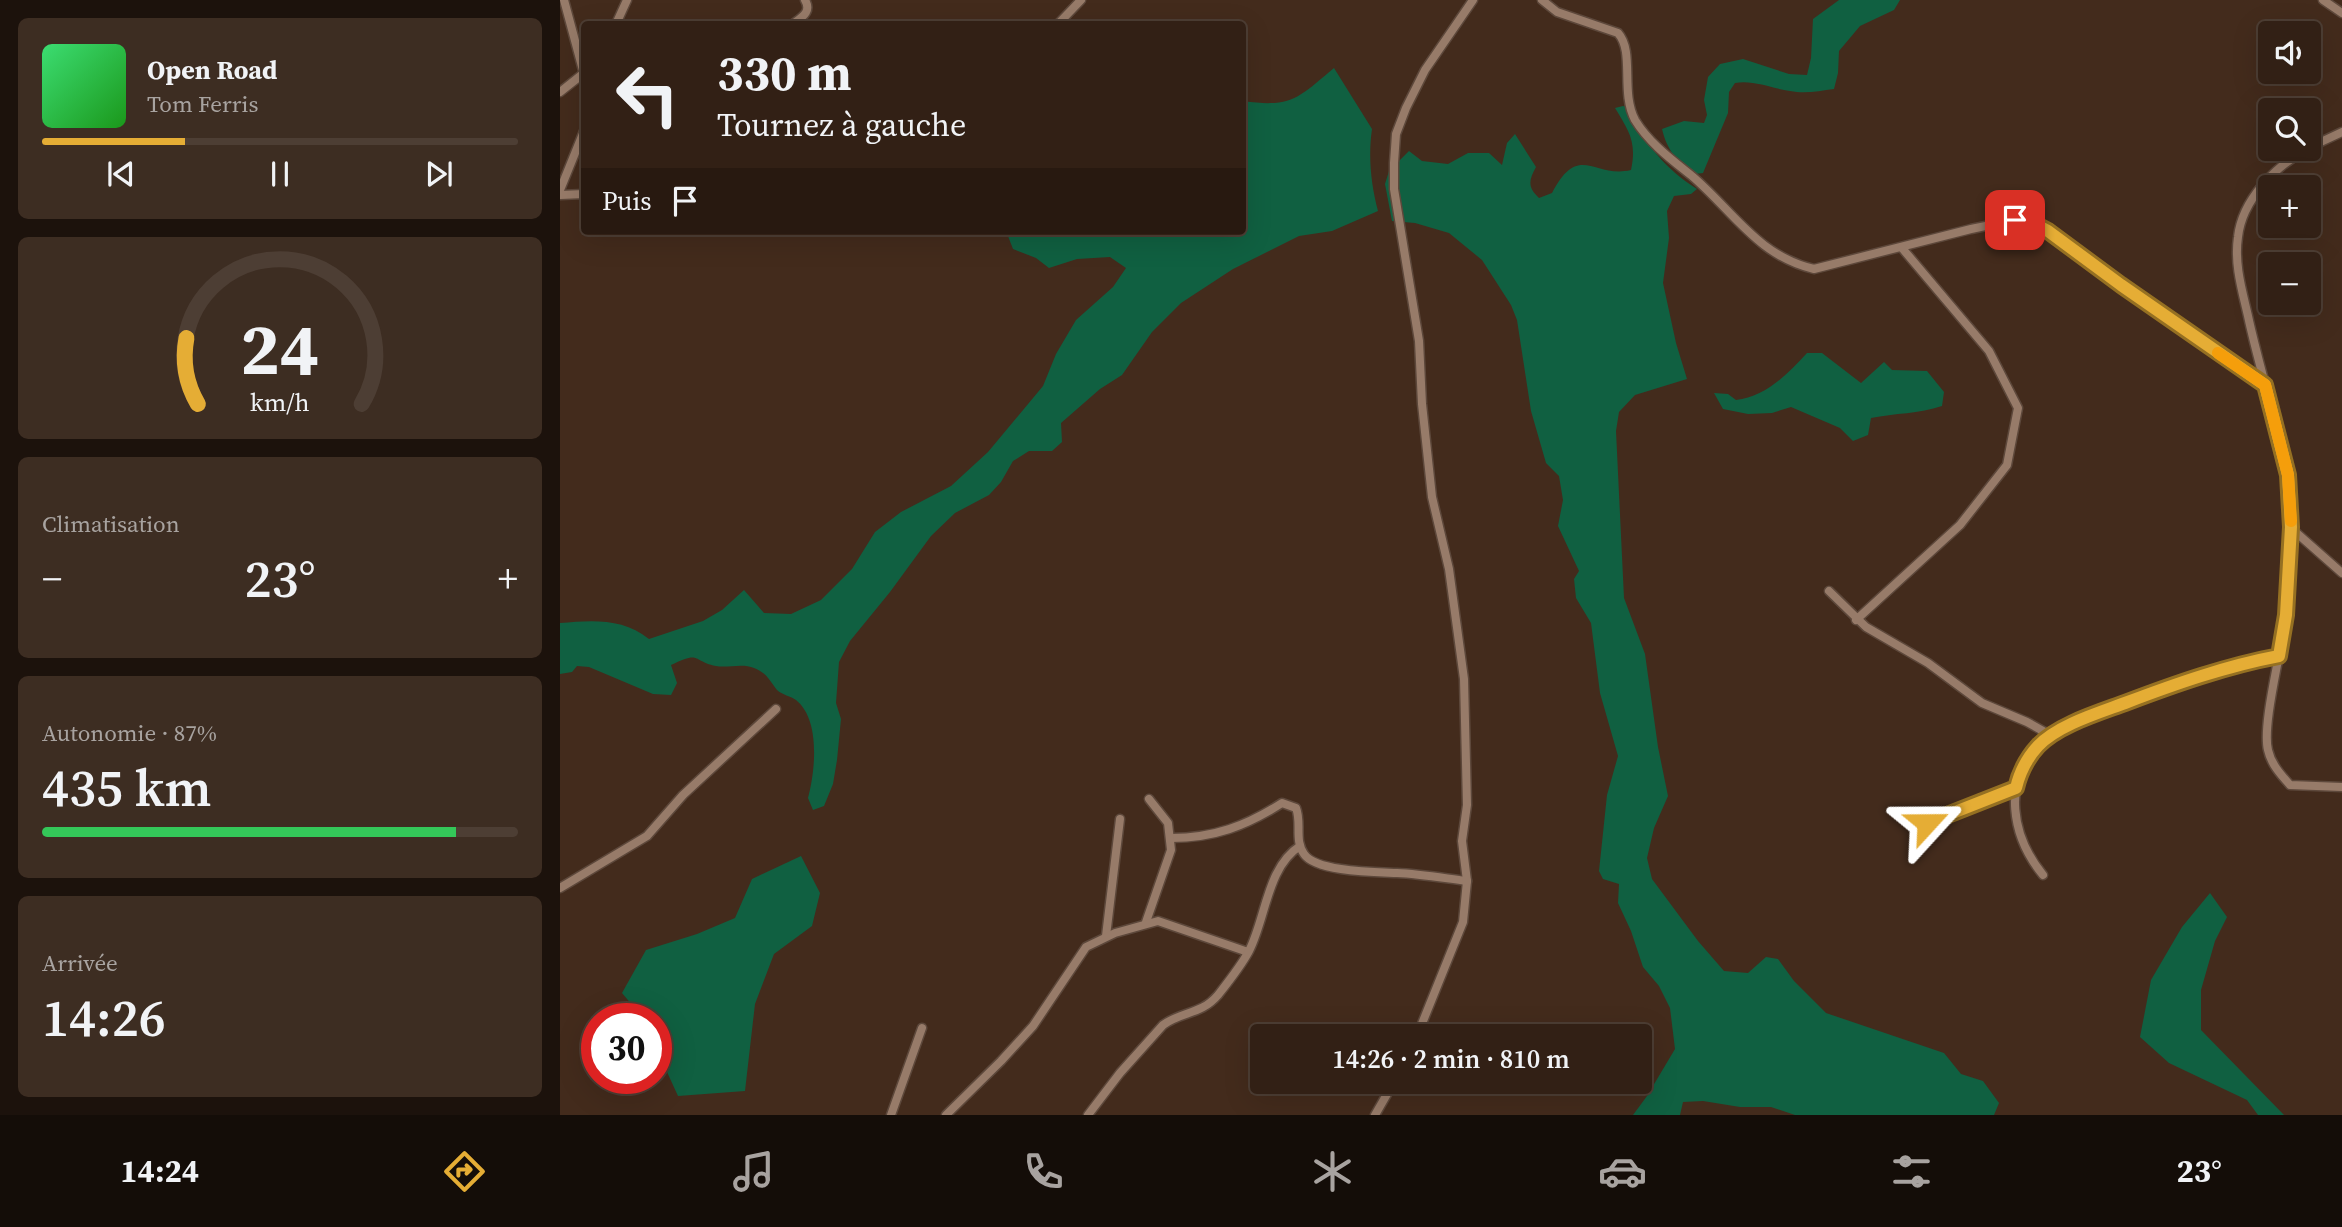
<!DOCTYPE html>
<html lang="fr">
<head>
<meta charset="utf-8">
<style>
  :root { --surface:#322015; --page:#3d2d22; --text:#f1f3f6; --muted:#a8a3a0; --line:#4d3e34; --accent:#e5ad35 }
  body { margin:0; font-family:"Source Serif 4",serif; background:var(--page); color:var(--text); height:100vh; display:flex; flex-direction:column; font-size:26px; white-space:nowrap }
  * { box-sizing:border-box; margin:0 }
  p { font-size:23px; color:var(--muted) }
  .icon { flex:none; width:38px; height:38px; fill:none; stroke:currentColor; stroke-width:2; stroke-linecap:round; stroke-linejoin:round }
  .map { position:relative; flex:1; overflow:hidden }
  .sheet { display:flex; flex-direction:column; gap:18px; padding:18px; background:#1c120c; width:560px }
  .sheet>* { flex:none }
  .hud { position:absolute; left:21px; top:21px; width:665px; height:214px; border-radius:7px; box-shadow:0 7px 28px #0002,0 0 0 2px var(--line); background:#322015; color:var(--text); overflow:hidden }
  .controls { position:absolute; left:1698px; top:21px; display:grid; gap:14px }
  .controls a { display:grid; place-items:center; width:63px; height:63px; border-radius:7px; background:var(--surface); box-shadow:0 7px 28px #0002,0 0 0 2px var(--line); font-size:35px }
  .speed { position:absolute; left:21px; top:1003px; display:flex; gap:14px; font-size:35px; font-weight:700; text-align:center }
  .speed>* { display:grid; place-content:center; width:91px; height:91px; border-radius:50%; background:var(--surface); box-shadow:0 7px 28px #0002,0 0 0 2px var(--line); line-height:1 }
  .speed .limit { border:10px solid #d22; background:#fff; color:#111 }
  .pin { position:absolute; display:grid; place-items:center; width:60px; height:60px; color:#fff; margin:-30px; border-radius:14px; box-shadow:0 4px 10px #0006 }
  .me { position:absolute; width:77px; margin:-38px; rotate:66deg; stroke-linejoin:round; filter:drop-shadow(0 0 5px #0008) }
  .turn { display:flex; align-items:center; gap:24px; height:147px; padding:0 21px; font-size:32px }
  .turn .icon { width:91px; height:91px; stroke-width:2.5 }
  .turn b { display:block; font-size:49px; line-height:60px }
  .then { display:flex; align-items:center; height:66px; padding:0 21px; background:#0003; gap:14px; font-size:26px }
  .big { font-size:52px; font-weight:600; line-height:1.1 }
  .sheet .card { flex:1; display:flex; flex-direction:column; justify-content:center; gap:10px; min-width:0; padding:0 24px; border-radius:10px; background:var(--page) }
  .sheet .dial { align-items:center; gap:0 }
  .dial svg { height:182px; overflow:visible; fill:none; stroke:var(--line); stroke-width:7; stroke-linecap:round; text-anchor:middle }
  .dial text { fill:var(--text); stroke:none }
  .song { display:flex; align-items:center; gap:21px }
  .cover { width:84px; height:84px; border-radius:10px; background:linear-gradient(135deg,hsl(140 70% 55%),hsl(120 70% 35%)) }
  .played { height:7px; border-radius:4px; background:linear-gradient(90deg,var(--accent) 30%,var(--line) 30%) }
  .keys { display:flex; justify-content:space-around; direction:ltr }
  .heat { display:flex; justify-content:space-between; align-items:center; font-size:38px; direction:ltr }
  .charge { height:10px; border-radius:5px; background:linear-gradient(90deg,#34c759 87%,var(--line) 0) }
  .trip { position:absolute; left:690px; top:1024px; width:402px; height:70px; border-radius:7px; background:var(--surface); box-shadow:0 7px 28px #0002,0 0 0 2px var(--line); font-weight:600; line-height:70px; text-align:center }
  .tabs { display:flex; height:112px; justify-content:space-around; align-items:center; background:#140d08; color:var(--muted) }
  .tabs .icon { width:49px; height:49px }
  .tabs .current { color:var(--accent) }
  .tabs b { font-size:32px; color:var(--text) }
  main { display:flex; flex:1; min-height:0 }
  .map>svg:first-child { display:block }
  .green { fill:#106041 }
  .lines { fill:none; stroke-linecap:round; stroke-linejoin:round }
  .street-casing { stroke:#5d483b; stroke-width:11 }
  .street { stroke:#977b69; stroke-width:8 }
  .route-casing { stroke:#957022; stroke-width:18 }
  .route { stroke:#e5ad35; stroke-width:12 }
  .slow { stroke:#f59e0b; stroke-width:12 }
</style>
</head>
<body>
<main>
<section class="sheet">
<div class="card">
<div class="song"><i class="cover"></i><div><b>Open Road</b><p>Tom Ferris</p></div></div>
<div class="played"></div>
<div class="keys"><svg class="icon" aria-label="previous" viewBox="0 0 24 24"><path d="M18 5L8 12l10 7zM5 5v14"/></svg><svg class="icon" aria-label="pause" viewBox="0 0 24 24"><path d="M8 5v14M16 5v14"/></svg><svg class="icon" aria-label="next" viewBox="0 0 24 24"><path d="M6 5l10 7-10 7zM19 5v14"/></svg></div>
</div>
<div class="card dial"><svg viewBox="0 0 100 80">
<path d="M14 69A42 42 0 1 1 86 69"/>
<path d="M14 69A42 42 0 0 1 9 40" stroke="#e5ad35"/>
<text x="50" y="56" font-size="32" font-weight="700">24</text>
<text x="50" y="72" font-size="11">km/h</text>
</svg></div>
<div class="card"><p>Climatisation</p>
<div class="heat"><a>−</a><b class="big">23°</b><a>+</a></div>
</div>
<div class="card"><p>Autonomie · 87%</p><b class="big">435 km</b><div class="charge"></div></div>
<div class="card"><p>Arrivée</p><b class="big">14:26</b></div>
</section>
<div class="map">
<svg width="1782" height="1115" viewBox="0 0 1782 1115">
  <rect width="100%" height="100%" fill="#432b1c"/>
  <g class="green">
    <path d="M1279,0H1340L1334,10L1300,26L1279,51L1278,73L1274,89C1259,91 1245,94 1230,91C1210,88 1194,80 1175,83L1169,92L1168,113L1143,173L1135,174C1117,162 1107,150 1102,129L1124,121L1144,123L1147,115L1144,100L1148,77L1160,64L1183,59L1229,74L1247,75L1251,58L1253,19Z"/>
    <path d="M774,68L812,129C808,157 811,184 818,211L772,231L739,236L673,269L621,303L592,332L562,375L540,389L501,423L502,442L492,451H469L453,461L441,482L429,495L395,513L371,536L330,592L290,641L279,662L276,703L281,719L277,760L273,784L264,806L253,810L248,798C255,772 261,720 236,700C231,696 222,695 217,690C210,681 207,673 194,668C183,663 168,668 156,666C132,661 141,650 111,665L117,683L111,695L93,694L29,667L17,666L12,672L0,674V623C33,620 63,618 89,639L143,621L162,610L184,590L204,613L231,614L261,600L292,569L315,532L341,512L391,486L428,452L483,386L496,354L516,320L553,287L566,268L550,257L517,259L489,268L476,258L453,249L446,231H682L683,101C732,108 738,98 774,68Z"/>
    <path d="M1063,106L1072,108C1082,143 1107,170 1137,189L1131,194L1114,196L1107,211L1109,238L1103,283L1116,343L1127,379L1075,395L1059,412L1056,431L1064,598L1085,654L1098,747L1108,796L1094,828L1087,858L1092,879L1138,941L1164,971L1188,973L1206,957L1218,959L1234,981L1266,1013L1384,1053L1401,1074L1423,1081L1439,1103L1434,1115H1235L1211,1107H1180L1143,1101L1123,1102L1120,1115H1073L1087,1096L1115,1049L1110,1008L1099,986L1083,967L1071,931L1058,903L1059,884L1043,879L1039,871L1047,795L1058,756L1040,693L1031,623L1016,598L1014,579L1019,571L998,526L1003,500L999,476L986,463L971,411L957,320L951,305L922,260L889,233L855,223L832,221L825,184L829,171L849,151L862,161L888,164L908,153H929L942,165L947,143L955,134L976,167C969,180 967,187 979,198L992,193C1019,141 1034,179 1071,170C1077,142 1069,131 1055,108Z"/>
    <path d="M1247,353H1262L1301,383L1324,362L1332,370L1367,371L1384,392L1382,406C1359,414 1335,413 1311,418L1308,435L1293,441L1280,428L1231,407L1212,413L1188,414L1163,409L1154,393L1168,394L1176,400C1205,397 1228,374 1247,353Z"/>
    <polygon points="241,856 260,893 252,926 214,954 195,1004 185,1091 118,1096 96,1048 96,1018 83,1018 62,993 86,950 137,934 175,918 192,879"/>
    <polygon points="1650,893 1667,917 1655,941 1641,990 1641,1030 1724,1115 1698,1115 1687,1100 1609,1063 1580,1037 1591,980 1622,927"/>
  </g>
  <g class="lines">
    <defs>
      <g id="street">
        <polyline points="4,0 24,74"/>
        <path d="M982,0L997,12L1058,33C1075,52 1060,92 1075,120C1089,143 1112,160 1132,176C1173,211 1198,256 1254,269L1411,229L1455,220L1473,223L1488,231L1561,285L1705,385"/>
        <polyline points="1763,0 1782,13"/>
        <polyline points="56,24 67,0"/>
        <path d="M233,24C242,17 252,12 245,0"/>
        <polyline points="498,24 521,0"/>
        <polyline points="0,92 24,73"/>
        <polyline points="1748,148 1782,132"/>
        <path d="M1748,149C1716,165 1682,200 1678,237C1674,264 1682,290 1688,316C1703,386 1730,456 1731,528C1732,570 1726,614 1719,655C1715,677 1703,730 1708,750C1711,764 1721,775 1730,785L1782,787"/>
        <polyline points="0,190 24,131"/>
        <polyline points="0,195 24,194"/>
        <polyline points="1731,528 1782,573"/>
        <polyline points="1269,591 1306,627 1368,663 1422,703 1467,722 1492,736"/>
        <polyline points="1296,620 1400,525 1447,465 1458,408 1429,351 1342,248"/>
        <polyline points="1367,823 1398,809 1456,788"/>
        <path d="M611,838C654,838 686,826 722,803L736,808C742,823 734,840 744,854C756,872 816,872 837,873C860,874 883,878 907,881"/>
        <path d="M1483,875C1452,837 1441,781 1480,745C1501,725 1534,714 1561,704C1612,685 1665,666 1719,656"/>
        <polyline points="0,888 87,836 123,795 216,709"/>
        <polyline points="586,922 611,850 608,823 589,799"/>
        <polyline points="546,936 560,819"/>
        <polyline points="857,1036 903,922 907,881 902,841 907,805 904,679 889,569 872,497 862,404 859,341 834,189 834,163 836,134 846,108 865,70 913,0"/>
        <polyline points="331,1115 362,1028"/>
        <polyline points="386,1115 441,1061 473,1026 526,947 555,933 598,921 688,952"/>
        <path d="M528,1115L560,1073L603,1025C622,1011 641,1015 658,995C669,981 681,966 689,951C706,918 707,867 740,846"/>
        <polyline points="815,1115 834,1082"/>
      </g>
    </defs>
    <use href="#street" class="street-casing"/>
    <use href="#street" class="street"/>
  </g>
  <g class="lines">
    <defs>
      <path id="route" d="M1367,823L1456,788C1460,771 1466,759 1478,746C1498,725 1538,713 1565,703C1615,684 1666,666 1719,656L1726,615L1731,527L1728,475L1705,385L1561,285L1488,231L1473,223L1455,220"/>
    </defs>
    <use href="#route" class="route-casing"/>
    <use href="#route" class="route"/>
    <polyline class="slow" points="1658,353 1705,385 1728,475 1731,521"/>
  </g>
</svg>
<div class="controls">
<a><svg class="icon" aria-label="sound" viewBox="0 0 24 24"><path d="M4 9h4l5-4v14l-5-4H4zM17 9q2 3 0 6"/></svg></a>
<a><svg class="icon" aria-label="search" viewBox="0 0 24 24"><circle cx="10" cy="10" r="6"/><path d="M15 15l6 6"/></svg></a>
<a>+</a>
<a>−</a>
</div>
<div class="speed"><div class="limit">30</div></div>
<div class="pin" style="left:1455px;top:220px;background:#d93025"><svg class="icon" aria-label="arrive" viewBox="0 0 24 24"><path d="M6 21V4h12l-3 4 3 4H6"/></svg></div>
<svg class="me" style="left:1367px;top:823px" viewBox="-20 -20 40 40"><path d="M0-17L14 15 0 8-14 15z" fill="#e5ad35" stroke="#fff" stroke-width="4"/></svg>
<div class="trip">14:26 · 2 min · 810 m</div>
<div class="hud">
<div class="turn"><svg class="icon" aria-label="left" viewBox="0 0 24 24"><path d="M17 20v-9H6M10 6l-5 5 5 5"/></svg><div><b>330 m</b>Tournez à gauche</div></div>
<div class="then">Puis<svg class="icon" aria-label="arrive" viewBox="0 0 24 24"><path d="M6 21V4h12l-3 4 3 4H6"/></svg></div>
</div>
</div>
</main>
<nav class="tabs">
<b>14:24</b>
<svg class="icon current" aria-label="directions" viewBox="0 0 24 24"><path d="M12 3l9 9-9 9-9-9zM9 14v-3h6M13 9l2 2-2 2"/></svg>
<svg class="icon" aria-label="music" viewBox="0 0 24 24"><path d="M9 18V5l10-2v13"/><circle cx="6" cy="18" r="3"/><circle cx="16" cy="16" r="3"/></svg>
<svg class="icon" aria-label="phone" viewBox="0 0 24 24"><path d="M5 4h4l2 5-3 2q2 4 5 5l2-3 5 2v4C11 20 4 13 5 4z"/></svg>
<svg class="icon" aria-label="climate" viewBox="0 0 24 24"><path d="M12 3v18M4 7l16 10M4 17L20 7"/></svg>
<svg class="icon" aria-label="car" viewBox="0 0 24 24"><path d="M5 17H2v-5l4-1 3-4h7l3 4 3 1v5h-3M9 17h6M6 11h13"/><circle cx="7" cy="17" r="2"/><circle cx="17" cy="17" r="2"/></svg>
<svg class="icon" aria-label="filters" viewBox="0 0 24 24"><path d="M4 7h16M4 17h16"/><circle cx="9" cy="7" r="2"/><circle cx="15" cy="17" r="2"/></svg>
<b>23°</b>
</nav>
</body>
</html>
